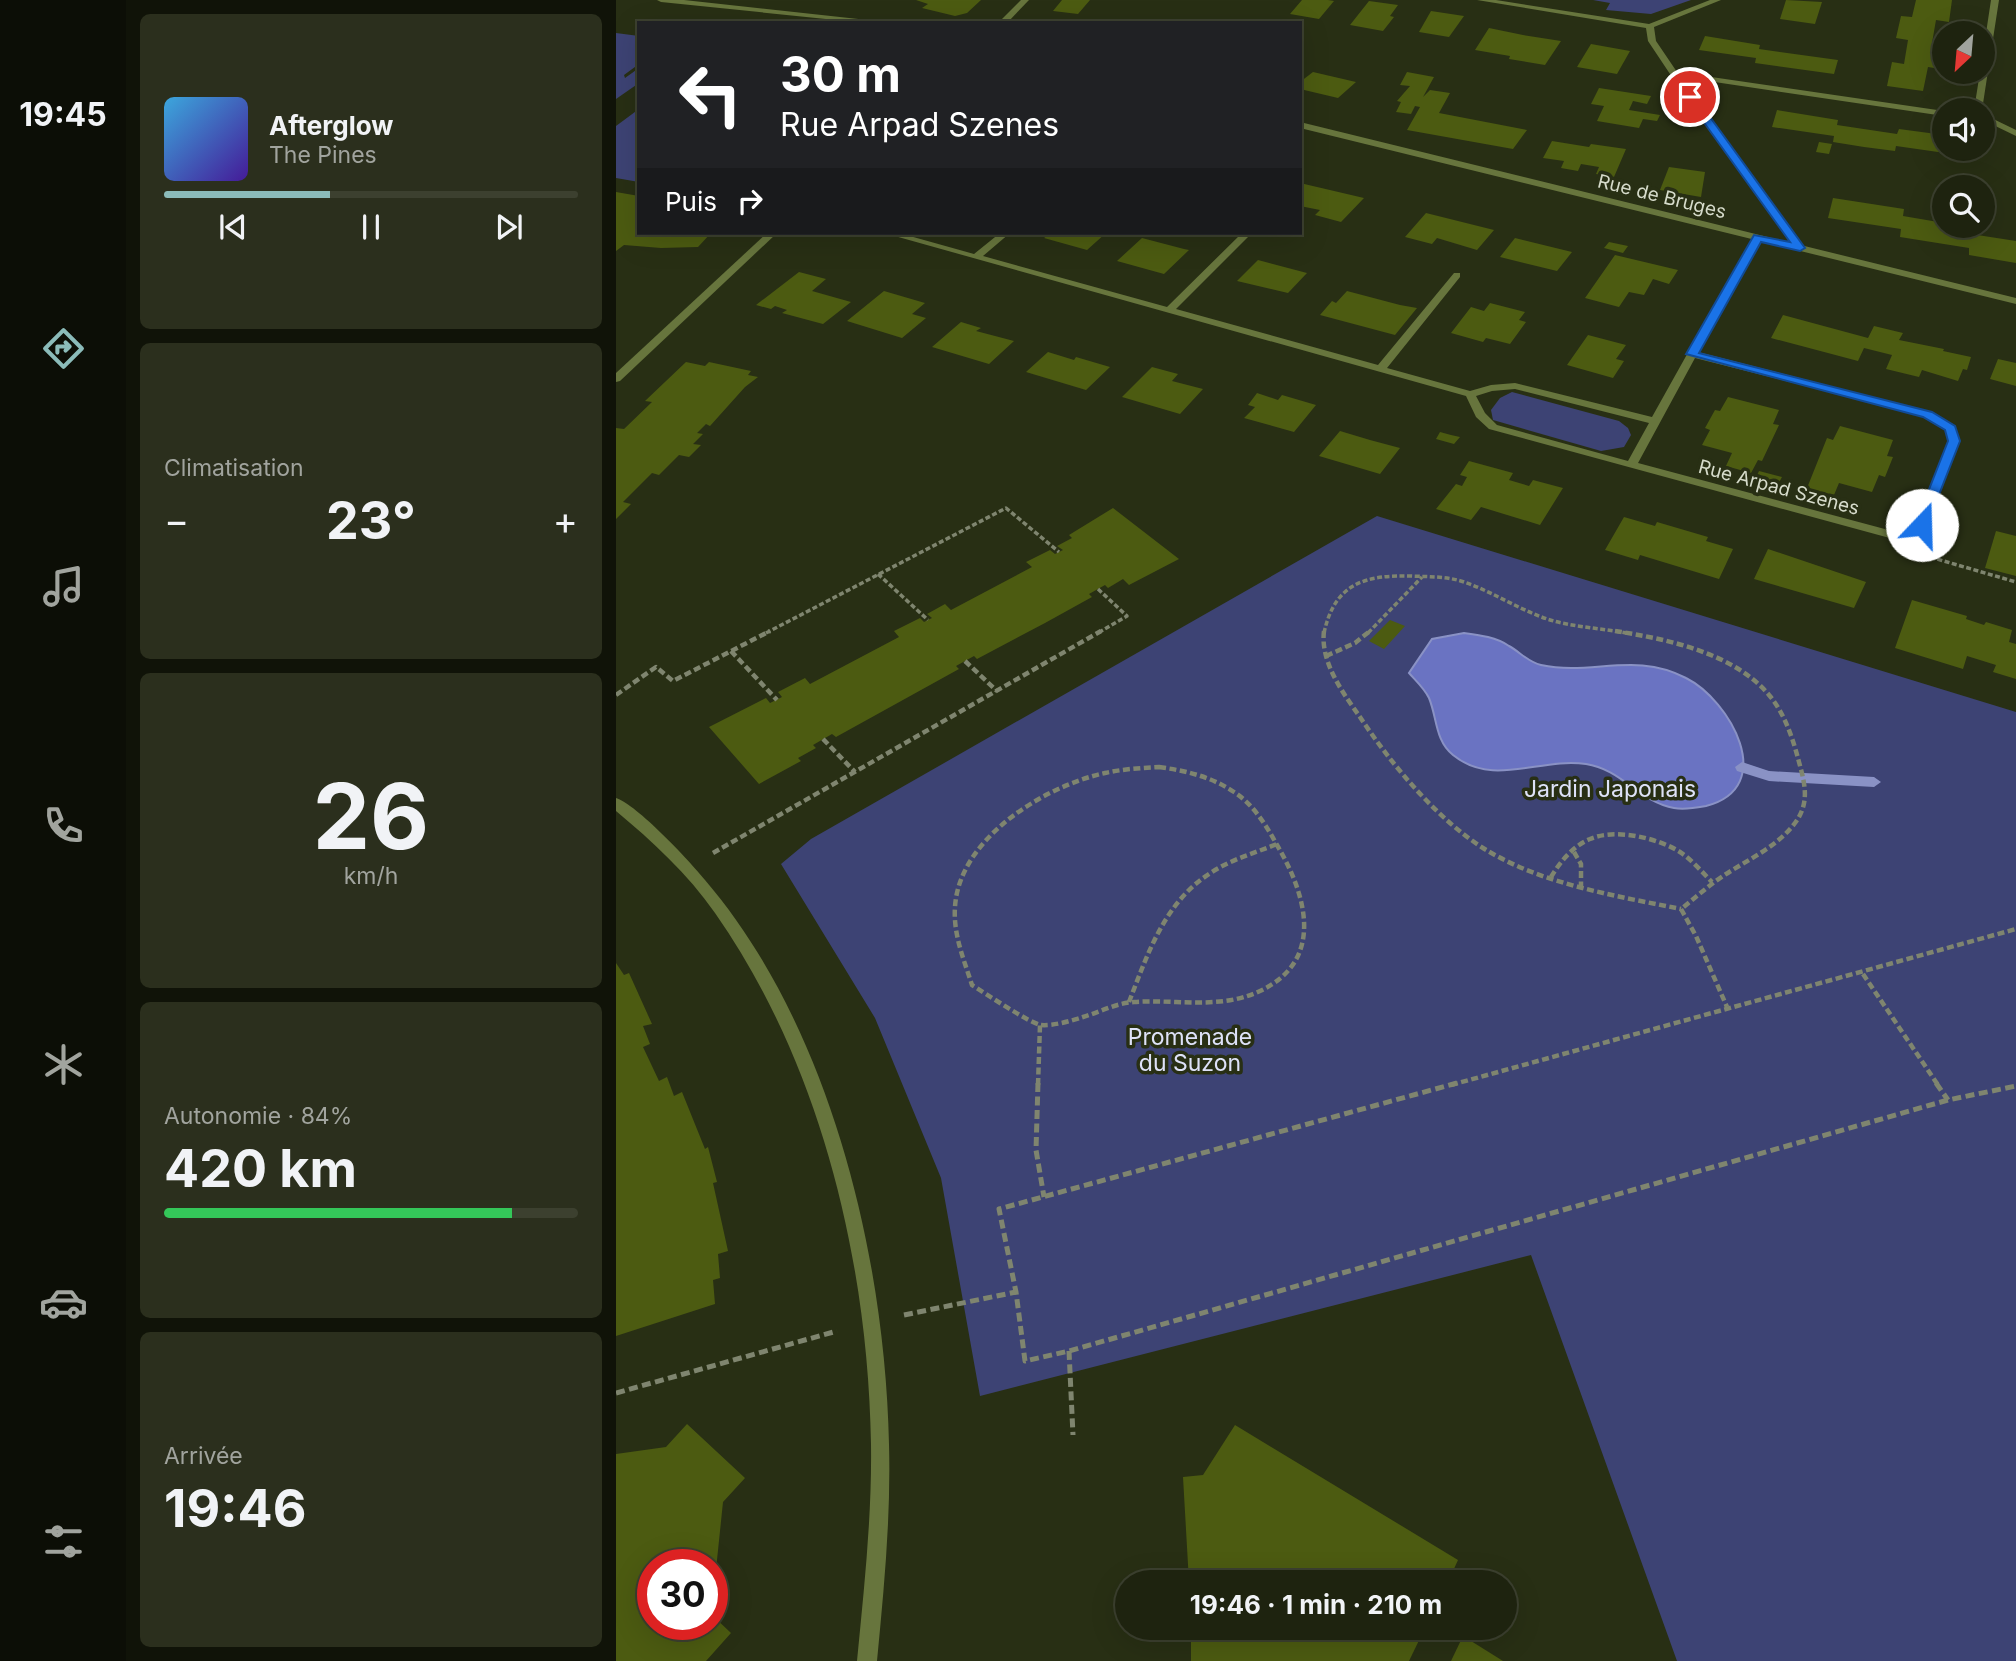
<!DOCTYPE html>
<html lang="fr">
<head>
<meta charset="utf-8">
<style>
  :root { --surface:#1e230f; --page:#2b2f1d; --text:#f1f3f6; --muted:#a1a49e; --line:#3c402f; --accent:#8bbbb9 }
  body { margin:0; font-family:Inter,sans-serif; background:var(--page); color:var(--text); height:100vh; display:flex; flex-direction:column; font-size:26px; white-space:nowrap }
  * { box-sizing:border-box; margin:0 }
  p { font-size:23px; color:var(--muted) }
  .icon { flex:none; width:38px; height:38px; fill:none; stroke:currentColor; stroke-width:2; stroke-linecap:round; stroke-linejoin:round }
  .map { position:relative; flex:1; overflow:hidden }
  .side { display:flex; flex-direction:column; gap:14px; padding:14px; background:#101308; width:490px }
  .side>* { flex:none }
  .banner { position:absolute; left:21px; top:21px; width:665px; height:214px; border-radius:0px; box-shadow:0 7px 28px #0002,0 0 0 2px var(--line); background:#202124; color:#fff; overflow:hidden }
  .needle { width:46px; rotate:206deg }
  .fabs { position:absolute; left:1316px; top:21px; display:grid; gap:14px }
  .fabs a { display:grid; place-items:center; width:63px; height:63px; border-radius:50%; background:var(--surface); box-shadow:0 7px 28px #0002,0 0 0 2px var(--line); font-size:35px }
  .speed { position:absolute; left:21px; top:1549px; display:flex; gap:14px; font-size:35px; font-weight:700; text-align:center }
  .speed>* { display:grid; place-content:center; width:91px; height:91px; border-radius:50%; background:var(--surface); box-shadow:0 7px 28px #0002,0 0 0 2px var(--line); line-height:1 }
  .speed .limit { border:10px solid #d22; background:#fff; color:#111 }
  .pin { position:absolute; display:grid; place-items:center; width:60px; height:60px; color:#fff; margin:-30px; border:4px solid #fff; border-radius:50%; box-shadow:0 2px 7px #0007 }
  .me { position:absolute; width:77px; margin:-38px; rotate:21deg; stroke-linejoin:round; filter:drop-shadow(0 0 5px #0008) }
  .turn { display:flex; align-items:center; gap:24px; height:147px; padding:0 28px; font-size:32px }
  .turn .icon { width:91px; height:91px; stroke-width:2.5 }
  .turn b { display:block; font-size:49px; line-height:60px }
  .then { display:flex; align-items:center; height:66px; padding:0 28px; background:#0003; gap:14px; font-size:26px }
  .big { font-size:52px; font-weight:700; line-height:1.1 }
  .side .card { flex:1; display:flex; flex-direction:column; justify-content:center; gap:10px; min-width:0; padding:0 24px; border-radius:10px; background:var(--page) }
  .side .dial { align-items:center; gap:0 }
  .dial b { font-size:91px; line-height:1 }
  .song { display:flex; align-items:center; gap:21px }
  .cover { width:84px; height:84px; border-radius:10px; background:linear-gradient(135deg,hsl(200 70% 55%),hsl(260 70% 35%)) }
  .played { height:7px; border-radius:4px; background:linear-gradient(90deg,var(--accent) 40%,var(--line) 40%) }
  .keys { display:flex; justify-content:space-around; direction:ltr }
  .heat { display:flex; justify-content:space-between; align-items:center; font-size:38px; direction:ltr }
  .charge { height:10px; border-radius:5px; background:linear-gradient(90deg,#34c759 84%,var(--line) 0) }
  .trip { position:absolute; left:499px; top:1570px; width:402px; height:70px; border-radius:35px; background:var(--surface); box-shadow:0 7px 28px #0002,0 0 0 2px var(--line); font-weight:700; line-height:70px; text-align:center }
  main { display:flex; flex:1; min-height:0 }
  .menu { display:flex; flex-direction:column; width:126px; justify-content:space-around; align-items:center; background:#0c0e06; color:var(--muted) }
  .menu .icon { width:49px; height:49px }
  .menu .active { color:var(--accent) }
  .menu b { font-size:32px; color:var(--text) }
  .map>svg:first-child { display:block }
  .green { fill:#3d4374 }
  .water { fill:#6a73c2; stroke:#8a92c5; stroke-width:2 }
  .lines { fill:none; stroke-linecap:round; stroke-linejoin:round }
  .stream { fill:#8a92c5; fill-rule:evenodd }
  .building { fill:#4c5b11 }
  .path-far2 { stroke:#7f856f; stroke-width:3.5; stroke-dasharray:5 2.5; stroke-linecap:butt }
  .path-far1 { stroke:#7f856f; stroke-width:4.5; stroke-dasharray:7 3.5; stroke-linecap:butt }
  .path { stroke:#7f856f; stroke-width:5; stroke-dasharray:9 4.5; stroke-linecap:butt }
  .minor { fill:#67753d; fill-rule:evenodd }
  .tertiary { fill:#67753d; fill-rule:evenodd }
  .route { fill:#1a73e8; stroke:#114b97; stroke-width:2 }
  .labels { text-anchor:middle; stroke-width:7; stroke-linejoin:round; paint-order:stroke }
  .far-street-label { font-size:19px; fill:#d6dbcb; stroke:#282f14 }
  .park-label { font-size:23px; fill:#dee2f8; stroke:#282f14 }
</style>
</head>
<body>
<main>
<nav class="menu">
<b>19:45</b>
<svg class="icon active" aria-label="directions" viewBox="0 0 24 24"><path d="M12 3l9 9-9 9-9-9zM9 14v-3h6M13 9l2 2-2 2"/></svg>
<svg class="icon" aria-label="music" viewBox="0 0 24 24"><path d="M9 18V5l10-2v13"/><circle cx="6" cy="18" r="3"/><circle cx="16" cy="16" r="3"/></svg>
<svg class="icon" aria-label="phone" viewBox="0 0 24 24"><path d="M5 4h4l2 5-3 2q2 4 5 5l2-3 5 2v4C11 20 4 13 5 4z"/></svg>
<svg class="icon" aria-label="climate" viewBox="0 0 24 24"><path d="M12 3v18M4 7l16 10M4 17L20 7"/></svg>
<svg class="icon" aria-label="car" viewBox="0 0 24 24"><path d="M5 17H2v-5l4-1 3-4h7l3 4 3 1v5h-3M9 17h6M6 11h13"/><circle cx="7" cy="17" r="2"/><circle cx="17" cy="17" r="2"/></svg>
<svg class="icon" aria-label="filters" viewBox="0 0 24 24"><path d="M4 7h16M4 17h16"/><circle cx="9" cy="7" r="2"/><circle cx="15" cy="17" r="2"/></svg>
</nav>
<section class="side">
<div class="card">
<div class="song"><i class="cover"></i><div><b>Afterglow</b><p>The Pines</p></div></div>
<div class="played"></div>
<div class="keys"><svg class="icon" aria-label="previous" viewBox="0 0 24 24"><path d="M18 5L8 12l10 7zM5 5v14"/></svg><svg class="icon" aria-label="pause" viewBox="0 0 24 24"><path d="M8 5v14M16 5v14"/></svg><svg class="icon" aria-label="next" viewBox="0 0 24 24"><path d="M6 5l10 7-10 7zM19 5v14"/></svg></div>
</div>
<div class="card"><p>Climatisation</p>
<div class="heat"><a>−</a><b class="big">23°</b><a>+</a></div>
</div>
<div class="card dial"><b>26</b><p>km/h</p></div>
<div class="card"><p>Autonomie · 84%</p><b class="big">420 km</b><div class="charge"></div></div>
<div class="card"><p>Arrivée</p><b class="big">19:46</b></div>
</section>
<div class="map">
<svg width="1400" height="1661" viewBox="0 0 1400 1661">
  <rect width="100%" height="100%" fill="#282f14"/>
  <g class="green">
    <polygon points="977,0 1075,0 1035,14 990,10 994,3"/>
    <polygon points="0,33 23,36 23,64 8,75 9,78 23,68 23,83 0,99"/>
    <polygon points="23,109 23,182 0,178 0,126"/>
    <polygon points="896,392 1003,421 1012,428 1015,435 1008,447 985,451 877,420 875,410 884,398"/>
    <polygon points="761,516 1400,712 1400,1661 1061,1661 915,1255 364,1396 325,1178 259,1018 165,864 195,839"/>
  </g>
  <path class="water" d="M848,633C863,635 880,637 893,646C904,652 912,662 925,665C976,676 1019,651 1070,678C1114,700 1163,787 1090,806C1079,808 1069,810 1058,808C1024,802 1005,769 970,764C924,757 878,788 837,755C819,741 821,717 813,698C808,688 800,681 793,673L816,639Z"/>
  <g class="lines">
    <polygon class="stream" points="1126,762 1153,771 1258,777 1265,782 1258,787 1153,781 1121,771 1119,767"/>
  </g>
  <g class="building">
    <polygon points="300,0 365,0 351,13 339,16 306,8 312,4"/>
    <polygon points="446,0 474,0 462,14 437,11"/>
    <polygon points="686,0 712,0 718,1 703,19 674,14"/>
    <polygon points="1170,0 1206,2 1199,24 1164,19"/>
    <polygon points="1300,0 1336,0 1333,22 1320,20 1316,43 1328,45 1325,69 1312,67 1307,91 1271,86 1276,62 1288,64 1292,40 1280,38 1285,16 1296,17"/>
    <polygon points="753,1 782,5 774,16 778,17 767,31 734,25"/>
    <polygon points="815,11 848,16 833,37 803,32"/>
    <polygon points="873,28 907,35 945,41 929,65 893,59 894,56 859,50"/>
    <polygon points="1089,36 1144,45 1143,49 1222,60 1218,74 1139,63 1140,58 1083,50"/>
    <polygon points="975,44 1014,51 1001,74 961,67"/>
    <polygon points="697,72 740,82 722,98 684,89 684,82"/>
    <polygon points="791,72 818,77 807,97 814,90 834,93 823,113 911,130 897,149 791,130 804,107 799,106 795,114 780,112 785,102 781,101 794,86 784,85"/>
    <polygon points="983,88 1035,96 1031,104 1017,101 1013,110 1044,115 1041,121 1027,119 1023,128 981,121 988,106 975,104"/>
    <polygon points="1161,110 1222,120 1221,125 1281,134 1283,129 1328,135 1328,149 1344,149 1343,155 1280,146 1279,151 1248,147 1217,142 1218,136 1156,127"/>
    <polygon points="936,141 973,147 975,144 1010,149 998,177 980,174 983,167 965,164 962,171 945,168 948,161 927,158"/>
    <polygon points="1203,142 1216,144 1213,154 1200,152"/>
    <polygon points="1053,167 1089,172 1085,197 1044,190"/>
    <polygon points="684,183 748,198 725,222 699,215 704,210 684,206"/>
    <polygon points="0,192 23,196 23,233 95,233 82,247 45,248 8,245 0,251"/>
    <polygon points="1217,198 1288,209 1287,216 1328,223 1328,226 1356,227 1355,234 1400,241 1400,263 1353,255 1353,248 1284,237 1285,229 1212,218"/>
    <polygon points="810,213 878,230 861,250 821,238 816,244 789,237"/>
    <polygon points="426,233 490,233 471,250 428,238 432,235"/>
    <polygon points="526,238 568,249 573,250 548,274 501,261"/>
    <polygon points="899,238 956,252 941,271 884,257"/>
    <polygon points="993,242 1012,246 1007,253 988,248"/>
    <polygon points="999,255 1062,270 1053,284 1037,279 1028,295 1013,292 1003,307 969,298"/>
    <polygon points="642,260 691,273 672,293 621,281"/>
    <polygon points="183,272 210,279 196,291 235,302 207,324 166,313 171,310 159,306 155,309 140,305"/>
    <polygon points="268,291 309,303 296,314 310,318 286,338 231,321"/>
    <polygon points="731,291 784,305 801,308 779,335 704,315 716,301 720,303"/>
    <polygon points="874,303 909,312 903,320 910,322 894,344 870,338 867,342 835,333 855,307 868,311"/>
    <polygon points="1167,315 1252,338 1258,326 1287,333 1283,340 1328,349 1327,351 1355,357 1351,370 1347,369 1342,381 1306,370 1303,377 1270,369 1276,355 1248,348 1242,361 1155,338"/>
    <polygon points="345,322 365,328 360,331 398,341 373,364 316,347"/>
    <polygon points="972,335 1010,345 1000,359 1008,361 997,378 951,365"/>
    <polygon points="432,352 458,360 460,357 494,367 470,390 410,372"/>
    <polygon points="1382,359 1400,363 1400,386 1374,379"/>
    <polygon points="70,362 89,366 93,362 135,371 132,375 142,377 129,387 94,426 90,424 81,433 87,434 77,444 85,445 73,457 63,455 43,475 36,473 7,502 15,504 0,519 0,428 8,429 36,402 29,401"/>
    <polygon points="536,367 562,374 556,381 587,389 564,414 506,397"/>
    <polygon points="641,393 662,400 666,395 700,405 678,432 628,418 639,407 632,405"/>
    <polygon points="1112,397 1163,410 1157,424 1163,425 1146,461 1142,460 1135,473 1110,466 1116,453 1086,445 1094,430 1089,428 1099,410 1104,411"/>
    <polygon points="1224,426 1277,440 1271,456 1277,457 1269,477 1263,475 1256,492 1223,483 1218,495 1191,488 1211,438 1217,440"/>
    <polygon points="724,431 754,440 784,448 764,474 703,456"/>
    <polygon points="824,432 835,435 844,437 838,444 820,439"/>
    <polygon points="853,461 897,473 893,480 913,486 917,480 947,488 924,525 865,507 855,520 820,509 840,484 846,486 851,477 844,475"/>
    <polygon points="1143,471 1166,477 1159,490 1137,484"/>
    <polygon points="497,508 563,559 513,585 507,579 492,588 489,585 473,594 476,597 429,623 361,659 358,656 340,666 343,669 220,737 216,734 197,745 200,748 182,758 185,761 143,784 93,727 150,698 154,703 166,697 162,692 189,678 194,684 283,637 278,631 304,618 308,622 316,618 311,614 329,604 335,610 416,567 410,562 434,550 439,554 447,550 441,546 456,538 453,535"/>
    <polygon points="1008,517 1039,526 1041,522 1092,537 1090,541 1117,549 1103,579 1024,555 1022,560 989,550"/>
    <polygon points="1380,531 1400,536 1400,576 1369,568"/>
    <polygon points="1152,549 1250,582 1238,608 1138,579"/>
    <polygon points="1296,600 1351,616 1350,619 1368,625 1370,622 1396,630 1393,642 1400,644 1400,679 1377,672 1380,665 1351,656 1347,669 1279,648"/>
    <polygon points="774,620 789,626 768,649 753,641"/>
    <polygon points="0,963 8,975 13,973 36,1024 27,1026 34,1044 27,1047 43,1081 51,1077 58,1096 66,1092 89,1149 92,1147 101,1182 97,1183 112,1251 102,1254 104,1278 97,1280 99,1304 0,1336"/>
    <polygon points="71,1424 129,1478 107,1502 98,1589 96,1564 37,1564 37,1624 96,1624 96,1615 115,1633 90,1661 0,1661 0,1454 50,1447"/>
    <polygon points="619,1425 842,1560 832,1582 573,1582 567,1477 587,1475"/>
    <polygon points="575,1628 809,1628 793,1661 575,1661"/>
    <polygon points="847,1636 887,1661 835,1661"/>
  </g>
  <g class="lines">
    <g class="path-far2">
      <polyline points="1307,555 1400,582"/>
      <polyline points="262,574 312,620"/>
      <polyline points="482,589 511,616 482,633"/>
      <polyline points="150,633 390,508 443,552"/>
      <path d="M708,633C719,582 750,575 796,576C814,577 830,576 848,582C877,592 902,609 931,619C956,627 984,628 1010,633"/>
      <polyline points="752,633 806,577"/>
    </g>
    <g class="path-far1">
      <path d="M708,631C704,662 727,693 744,717C775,764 823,822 872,851C929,885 1001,896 1065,909"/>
      <path d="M999,631C1051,639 1118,653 1153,695C1169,714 1177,739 1183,762C1189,784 1194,803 1179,823C1161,847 1131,860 1107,876C1092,886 1079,898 1065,909"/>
      <polyline points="115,651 161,700"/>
      <polyline points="710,656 739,643 754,631"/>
      <polyline points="349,661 381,691"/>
      <polyline points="0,695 40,667 57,681 154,631"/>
      <polyline points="207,739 239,772"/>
      <path d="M543,767C570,771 594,776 618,792C637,804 650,825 661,845C690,894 710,960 644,991C604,1010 560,999 518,1002C500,1003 484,1012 467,1017C455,1021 437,1026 425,1025C413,1023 369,993 356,985C348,960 337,934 339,907C343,838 429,786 489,773C507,769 525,768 543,767Z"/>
      <polyline points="958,852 965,864 965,886"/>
      <polyline points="97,853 485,631"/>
      <path d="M935,877C944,862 957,846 974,839C999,828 1042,838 1064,852C1076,860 1086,872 1096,882"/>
      <polyline points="1065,909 1080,936 1111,1007"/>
      <polyline points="1247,974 1322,1085"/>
      <path d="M513,1002C532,953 549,901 596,872C616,859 639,853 661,844"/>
      <polyline points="422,1085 424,1025"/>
      <polyline points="835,1085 1400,929"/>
    </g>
    <g class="path">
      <polyline points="422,1083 420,1150 428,1197"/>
      <polyline points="841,1083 383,1209 400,1292 409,1361 453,1351 1332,1100 1400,1086"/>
      <polyline points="1320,1083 1332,1100"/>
      <polyline points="288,1315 400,1292"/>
      <polyline points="453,1351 457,1435"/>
      <polyline points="0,1393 221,1331"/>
    </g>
    <g class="minor">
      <polygon points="405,0 413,0 391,23 382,23"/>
      <polygon points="861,0 880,0 1033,24 1094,0 1105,0 1038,27 1040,41 1061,72 1328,111 1328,116 1065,77 1189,248 1181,250 1054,74 1032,41 1030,28"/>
      <polygon points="1375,0 1383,0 1366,110 1358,110 1364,72 1367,72 1367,53"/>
      <polygon points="1367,114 1400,130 1400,136 1367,120"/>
      <polygon points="151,233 161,233 4,381 0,382 0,373"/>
      <path d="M268,233H283L358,254L384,233H394L367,256L551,307L626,233H636L560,309L762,365L838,273H844V277L771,368L854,391L875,385L899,383L1036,417L1136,238L1141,235L1146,238L1082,352L1315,412L1339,426L1344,441L1311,525L1281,540L873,429L860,417L850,396ZM1079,358L1307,416L1330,430L1332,441L1300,523L1280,532L1022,463ZM899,389L1033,423L1012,461L881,425L869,413L860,396L876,391Z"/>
      <path d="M0,798C20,804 74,861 89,880C214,1026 269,1255 273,1444C275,1516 268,1589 261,1661H241C248,1589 256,1517 255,1444C252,1262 205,1064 99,913C72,874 36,841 0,811Z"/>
    </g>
    <g class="tertiary">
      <polygon points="41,0 68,0 279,23 249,23 45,2"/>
      <polygon points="684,122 1400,298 1400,304 684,128"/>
    </g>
  </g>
  <polygon class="route" points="1071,95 1078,95 1189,248 1184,251 1145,242 1083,353 1316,412 1339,426 1344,441 1310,528 1306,529 1299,525 1332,441 1329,430 1307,417 1070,354 1138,235 1174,242 1071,99"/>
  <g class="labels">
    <g class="far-street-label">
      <text transform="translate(1046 196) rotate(14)" y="7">Rue de Bruges</text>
      <text transform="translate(1163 487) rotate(15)" y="7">Rue Arpad Szenes</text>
    </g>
    <g class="park-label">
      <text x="994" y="797">Jardin Japonais</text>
      <text x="574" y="1045">Promenade<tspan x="574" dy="26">du Suzon</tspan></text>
    </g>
  </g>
</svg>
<div class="fabs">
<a><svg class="needle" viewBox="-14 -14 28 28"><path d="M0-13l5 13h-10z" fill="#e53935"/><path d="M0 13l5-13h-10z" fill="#a1a49e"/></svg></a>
<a><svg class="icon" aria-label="sound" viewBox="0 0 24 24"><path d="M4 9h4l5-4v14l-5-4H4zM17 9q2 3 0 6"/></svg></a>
<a><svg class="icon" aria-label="search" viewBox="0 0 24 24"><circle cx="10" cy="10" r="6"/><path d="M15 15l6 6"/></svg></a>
</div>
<div class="speed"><div class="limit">30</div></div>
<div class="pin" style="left:1074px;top:97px;background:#d93025"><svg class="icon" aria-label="arrive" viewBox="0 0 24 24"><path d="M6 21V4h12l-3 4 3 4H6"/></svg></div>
<svg class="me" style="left:1306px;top:525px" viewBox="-20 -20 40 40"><circle r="19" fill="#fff"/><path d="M0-13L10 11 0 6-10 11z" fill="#1a73e8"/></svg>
<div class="trip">19:46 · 1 min · 210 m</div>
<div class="banner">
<div class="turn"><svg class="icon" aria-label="left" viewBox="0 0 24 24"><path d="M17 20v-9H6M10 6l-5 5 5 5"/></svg><div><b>30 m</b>Rue Arpad Szenes</div></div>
<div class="then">Puis<svg class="icon" aria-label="right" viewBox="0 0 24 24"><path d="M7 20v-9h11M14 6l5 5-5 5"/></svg></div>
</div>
</div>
</main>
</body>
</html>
